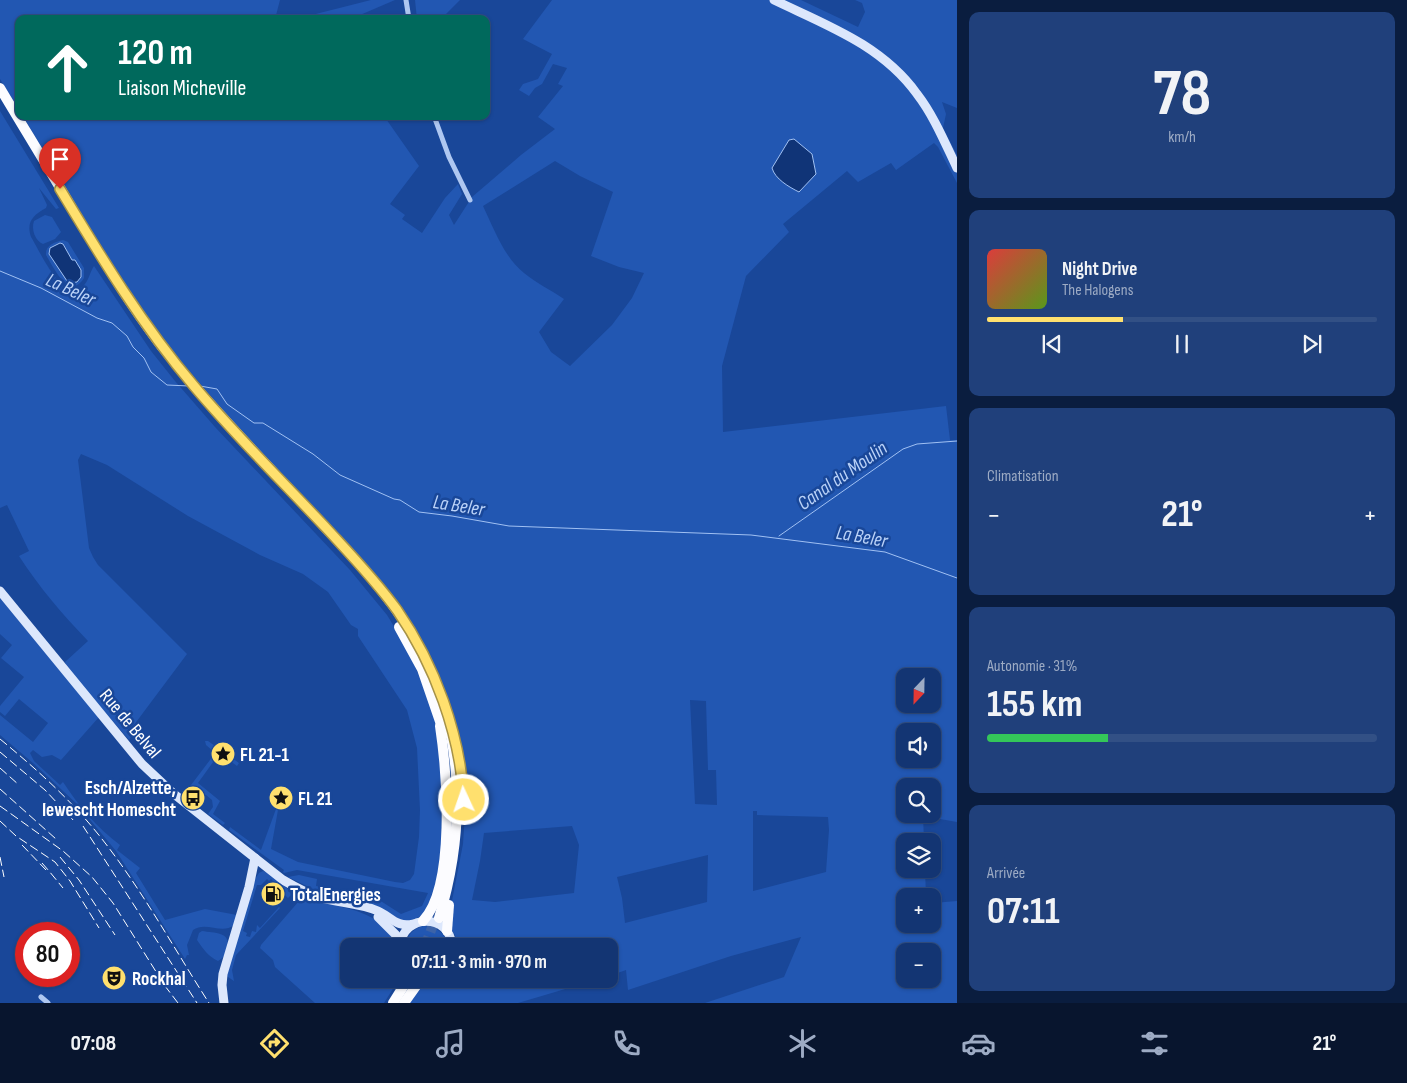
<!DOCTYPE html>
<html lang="fr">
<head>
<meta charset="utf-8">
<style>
  :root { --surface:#133573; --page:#20407b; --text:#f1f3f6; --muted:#9dabc4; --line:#325085; --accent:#ffe06e }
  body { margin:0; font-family:"Sofia Sans Condensed",sans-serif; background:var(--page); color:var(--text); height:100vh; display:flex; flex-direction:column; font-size:19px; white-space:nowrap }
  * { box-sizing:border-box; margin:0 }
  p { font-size:16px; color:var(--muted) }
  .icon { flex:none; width:28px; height:28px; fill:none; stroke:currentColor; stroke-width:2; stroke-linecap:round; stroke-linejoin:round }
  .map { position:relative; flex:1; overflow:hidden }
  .details { display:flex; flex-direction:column; gap:12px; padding:12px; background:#0a1d3f; width:450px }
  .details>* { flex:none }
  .top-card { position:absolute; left:15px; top:15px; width:475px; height:105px; border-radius:10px; box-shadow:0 1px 4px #0004,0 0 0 1px var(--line); background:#00695c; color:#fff; overflow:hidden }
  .needle { width:32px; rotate:202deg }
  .buttons { position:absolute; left:896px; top:668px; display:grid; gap:10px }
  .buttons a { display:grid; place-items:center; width:45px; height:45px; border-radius:10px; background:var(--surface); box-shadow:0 1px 4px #0004,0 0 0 1px var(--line); font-size:25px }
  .speed { position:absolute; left:15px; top:922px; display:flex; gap:10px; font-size:25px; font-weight:700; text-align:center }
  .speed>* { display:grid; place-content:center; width:65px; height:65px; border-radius:50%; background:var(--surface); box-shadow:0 1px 4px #0004,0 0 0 1px var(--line); line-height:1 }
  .speed .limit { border:8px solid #d22; background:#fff; color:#111 }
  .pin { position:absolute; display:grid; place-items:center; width:42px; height:42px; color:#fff; margin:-51px -21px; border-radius:50% 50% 50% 0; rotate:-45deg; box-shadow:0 0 5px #0007 }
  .pin .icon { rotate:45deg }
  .me { position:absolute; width:55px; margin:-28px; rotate:357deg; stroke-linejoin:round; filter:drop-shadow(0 0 4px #0008) }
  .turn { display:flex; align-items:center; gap:18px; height:105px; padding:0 20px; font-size:22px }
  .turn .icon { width:65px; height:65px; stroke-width:2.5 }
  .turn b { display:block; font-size:35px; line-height:42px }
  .big { font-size:38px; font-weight:700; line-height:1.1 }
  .details .card { flex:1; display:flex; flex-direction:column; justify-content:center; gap:8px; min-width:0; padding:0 18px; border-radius:10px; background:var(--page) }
  .details .dial { align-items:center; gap:0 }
  .dial b { font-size:65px; line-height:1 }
  .song { display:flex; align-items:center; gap:15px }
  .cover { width:60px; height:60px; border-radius:8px; background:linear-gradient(135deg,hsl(0 70% 55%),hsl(90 70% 35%)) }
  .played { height:5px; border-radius:2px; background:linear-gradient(90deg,var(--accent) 35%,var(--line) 35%) }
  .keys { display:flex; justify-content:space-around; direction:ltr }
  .heat { display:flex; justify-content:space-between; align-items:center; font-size:28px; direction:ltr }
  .charge { height:8px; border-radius:4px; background:linear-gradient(90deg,#34c759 31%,var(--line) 0) }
  .trip { position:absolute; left:340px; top:938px; width:278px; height:50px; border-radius:10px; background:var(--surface); box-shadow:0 1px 4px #0004,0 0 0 1px var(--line); font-weight:700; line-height:50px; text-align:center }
  .tabs { display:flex; height:80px; justify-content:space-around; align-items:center; background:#08152e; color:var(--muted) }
  .tabs .icon { width:35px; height:35px }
  .tabs .current { color:var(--accent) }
  .tabs b { font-size:22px; color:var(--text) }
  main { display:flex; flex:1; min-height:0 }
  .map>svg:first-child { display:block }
  .green { fill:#2257b2; fill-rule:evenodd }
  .water { fill:#103477; stroke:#a1c1f3 }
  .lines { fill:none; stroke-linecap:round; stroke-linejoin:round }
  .stream { stroke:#a1c1f3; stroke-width:1 }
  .trunk-tunnel { stroke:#3c63a8; stroke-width:10; stroke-dasharray:10 5; stroke-linecap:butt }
  .minor { stroke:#aec7f1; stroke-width:5 }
  .secondary { stroke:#dce7fc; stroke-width:9 }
  .trunk { stroke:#fcfcff; stroke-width:10 }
  .rail { stroke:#fff; stroke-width:1; stroke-dasharray:9 4; stroke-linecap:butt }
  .route-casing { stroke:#a69248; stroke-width:12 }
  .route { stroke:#ffe06e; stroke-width:9 }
  .labels { text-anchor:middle; stroke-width:5; stroke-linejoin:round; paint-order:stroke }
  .street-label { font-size:19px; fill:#fff; stroke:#194799 }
  .poi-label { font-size:19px; font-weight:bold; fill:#fff; stroke:#194799; text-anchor:start }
  .water-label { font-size:20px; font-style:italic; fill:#bad2f8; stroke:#194799 }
</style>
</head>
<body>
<main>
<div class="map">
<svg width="957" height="1003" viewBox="0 0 957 1003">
  <rect width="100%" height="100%" fill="#194799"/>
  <g class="green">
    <polygon points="0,0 280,0 275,19 19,19 19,110 0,79"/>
    <polygon points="371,0 395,0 360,15 361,19 296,19"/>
    <polygon points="415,0 460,0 441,19 417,19"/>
    <path d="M552,0H801L858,27L865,12L862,3L855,0H957V108L942,102L946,114L943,128L957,155V183L938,147L934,143L896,170L891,163L858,182L847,171L783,224L789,232L746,276L722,366L723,432L946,406L950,440H957V822L923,816L924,841H905V869H925L926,896H905V924H932L933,903L957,901V1003H705L784,977L801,937L731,956L628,990L626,970L609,976V946H457L455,935L451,929L450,911L463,844L465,813L464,778L461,757L445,695L417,633L387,588L361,559L220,407L164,341L111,264L23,116H384L419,166L390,204L405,215L402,219L422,233L445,198L458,184L462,194L449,215L454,225L472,197L521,155L555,129L538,117L563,86L558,84L567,68L553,64L542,84L535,88L529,96L519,90L523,84L538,79L552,54L523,39ZM555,161L580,176L613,192L591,256L619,267L644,273L632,298L612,325L570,366L551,352L539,332L564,299C551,290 536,283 524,273C504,257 494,229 483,206ZM905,676H932V704H905ZM690,700L706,701L708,770H716L717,805L695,804ZM905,731H932V759H905ZM905,786H932V814H905ZM753,811H757V815L828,817L829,830L826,872L753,891ZM572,826L579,845L574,893L495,902L472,900L480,861L484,833ZM708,855L707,902L625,923L622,898L617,877ZM905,951H932V979H905Z"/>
    <path d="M0,111L59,208L56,209L39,188L47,205L46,208C33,215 26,222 31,237C40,251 64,308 85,284C89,279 90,272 94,266L151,351L175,381L215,427L350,570L387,615L409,651L435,716L442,756L441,867L425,915L405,922L371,904L353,898L330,895L315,890L288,877L299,875L317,879L316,886L376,898L401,914L422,906L428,893L297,870L284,873L283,872L284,870L229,830L230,827L261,850L276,809L278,810L271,849L298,862L395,882L403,883L410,880L414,874L419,837L420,810L417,748L407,710L358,636V629L351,625L328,592L303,574L260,555L188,516L107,465L81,454L78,460L89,548L93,557L98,565L187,654L128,733L131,737L129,740L67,668L65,662L88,641C62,614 39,587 19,556L29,551L7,505L0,508Z"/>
    <path d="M45,215L52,217L61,232L55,239L43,244C35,241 31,229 34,221Z"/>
    <path d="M63,240L68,242L84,268V278C69,302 53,266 46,255C45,245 55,242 63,240Z"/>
    <path d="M0,598L99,717L61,760L52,755L42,757L33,750L30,753L34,761L60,785L63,782C78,805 97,828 120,845L117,850L140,868L136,873L165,920L205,909L237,915L234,925C222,935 206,921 193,930L187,945L189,955H187L185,959L116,851L77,804L33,763L0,735V715L33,742L48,723L19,699L5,716L0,712V706L24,677L1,658L12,645L0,634Z"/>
    <polygon points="205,741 208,741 239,763 237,766 218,752 216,758 198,783 220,801 213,814 225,823 223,825 208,814 213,807 212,800 206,795 198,795 197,794 189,797 185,795 188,792 188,789 213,756 213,751 206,745"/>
    <polygon points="263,871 267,872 290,891 291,895 288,898 273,884 274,882 271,879 269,881 267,879 261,885 257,885 243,931 247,933 246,936 250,937 252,931 256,932 257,925 260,928 279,907 280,908 236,955 232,970 234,981 225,975 255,879 259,873"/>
    <path d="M305,898C334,908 369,906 389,933C393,937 396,940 396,946H349V979H399L384,1003H315L275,967L273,960L260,948L261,945L299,901Z"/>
    <path d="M423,926C437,926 445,933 448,946H405C407,935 413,929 423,926Z"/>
    <path d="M202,931C214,933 232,932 227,948C225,954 224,958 218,961C209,957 203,949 197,940L199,933Z"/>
    <polygon points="425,979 599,979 518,1003 406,1003"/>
  </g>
  <g class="water">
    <path d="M794,139L812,154L816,174L799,192C789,187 775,179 772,168L789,140Z"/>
    <polygon points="60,243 63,244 72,260 75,260 81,270 81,277 77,282 70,283 67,281 49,254 50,248"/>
  </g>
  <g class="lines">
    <g class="stream">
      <polyline points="0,271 41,288 97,318 112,323 127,336 133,347 144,358 151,372 167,385 189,386"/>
      <polyline points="200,386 217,389 227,404 254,423 263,423 313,454 340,475 394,499 400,500 419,512 452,516 509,526 751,535 885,552 957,578"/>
      <polyline points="779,536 903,449 917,444 957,441"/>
    </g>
    <polyline class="trunk-tunnel" points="425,946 436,917"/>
    <g class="minor">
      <polyline points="406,0 409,19"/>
      <polyline points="434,116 449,157 470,200"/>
      <polyline points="41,997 48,1003"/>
    </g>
    <g class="secondary">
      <path d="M774,0C826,25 882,45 917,94C934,116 945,143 957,168"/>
      <path d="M0,591L142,764L174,794L283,880C295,887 307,894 321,898C340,903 360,903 378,911C391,917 397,928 413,924"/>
      <polyline points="378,917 396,935 400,944"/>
      <path d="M400,946C403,913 450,913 452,946"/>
      <polyline points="224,1003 222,985 223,974 249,887 255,858"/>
    </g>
    <g class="trunk">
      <path d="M0,88C25,130 51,172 76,215C103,260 130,305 162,347C210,407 265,462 317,519C351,555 385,590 411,632C464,718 468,823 439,918"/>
      <polyline points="399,627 422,669 444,733"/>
      <path d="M423,921C456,885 447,773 440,726"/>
      <polyline points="447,931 449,905"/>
      <polyline points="393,1003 408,979"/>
      <polyline points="404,1003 421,979"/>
    </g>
    <g class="rail">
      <path d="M0,739C35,768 69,798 98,834C140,886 173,947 209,1003"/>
      <polyline points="0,752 45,790 74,821"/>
      <polyline points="0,768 19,785"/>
      <polyline points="0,789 56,839"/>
      <polyline points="0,806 63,851 92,877 113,903 165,986 178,1003"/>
      <polyline points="0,821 16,836 55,862 70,881 99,928"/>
      <polyline points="83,826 197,1003"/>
      <polyline points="22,845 46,870"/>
      <polyline points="0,857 4,877"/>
      <polyline points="60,857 79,880 115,935"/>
      <polyline points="42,863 49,871 63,888"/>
    </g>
  </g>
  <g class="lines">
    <defs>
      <path id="route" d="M60,189C101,257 142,325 194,386C236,436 283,482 328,530C352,556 376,581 397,610C435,665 460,734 464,800"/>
    </defs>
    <use href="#route" class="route-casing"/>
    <use href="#route" class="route"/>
  </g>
  <defs>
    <symbol id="sight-disc" viewBox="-11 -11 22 22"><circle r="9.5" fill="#ffe06e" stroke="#194799"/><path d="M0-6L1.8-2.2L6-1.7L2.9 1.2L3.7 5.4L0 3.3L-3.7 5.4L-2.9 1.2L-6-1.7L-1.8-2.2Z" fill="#111"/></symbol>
    <symbol id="bus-disc" viewBox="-11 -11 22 22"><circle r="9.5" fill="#ffe06e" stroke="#194799"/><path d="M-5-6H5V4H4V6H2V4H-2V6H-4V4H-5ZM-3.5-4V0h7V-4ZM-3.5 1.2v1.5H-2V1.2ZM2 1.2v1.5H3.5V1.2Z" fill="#111"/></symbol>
    <symbol id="fuel-disc" viewBox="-11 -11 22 22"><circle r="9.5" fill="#ffe06e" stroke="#194799"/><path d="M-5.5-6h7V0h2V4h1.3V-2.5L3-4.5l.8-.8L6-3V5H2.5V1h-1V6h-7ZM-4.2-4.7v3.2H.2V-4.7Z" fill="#111"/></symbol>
    <symbol id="theatre-disc" viewBox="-11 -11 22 22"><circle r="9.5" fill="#ffe06e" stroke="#194799"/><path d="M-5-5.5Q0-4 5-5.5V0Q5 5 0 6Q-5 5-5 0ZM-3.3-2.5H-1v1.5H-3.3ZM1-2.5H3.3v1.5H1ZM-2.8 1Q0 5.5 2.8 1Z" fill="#111"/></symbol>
  </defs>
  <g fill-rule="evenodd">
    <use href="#sight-disc" x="209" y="740" width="28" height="28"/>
    <use href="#bus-disc" x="179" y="784" width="28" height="28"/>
    <use href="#sight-disc" x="267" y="784" width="28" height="28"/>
    <use href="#fuel-disc" x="259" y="880" width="28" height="28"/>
    <use href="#theatre-disc" x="100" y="964" width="28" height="28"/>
  </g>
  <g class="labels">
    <g class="street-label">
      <text transform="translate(131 723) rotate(50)" y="7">Rue de Belval</text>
    </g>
    <g class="poi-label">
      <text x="240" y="761">FL 21-1</text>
      <text x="176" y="794" text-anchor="end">Esch/Alzette,<tspan x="176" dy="22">Iewescht Homescht</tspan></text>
      <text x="298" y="805">FL 21</text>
      <text x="290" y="901">TotalEnergies</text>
      <text x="132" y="985">Rockhal</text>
    </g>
    <g class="water-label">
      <text transform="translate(71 289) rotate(25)" y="7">La Beler</text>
      <text transform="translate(842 475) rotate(-35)" y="7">Canal du Moulin</text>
      <text transform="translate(459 505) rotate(9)" y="7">La Beler</text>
      <text transform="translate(862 536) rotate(10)" y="7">La Beler</text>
    </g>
  </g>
</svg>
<div class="buttons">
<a><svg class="needle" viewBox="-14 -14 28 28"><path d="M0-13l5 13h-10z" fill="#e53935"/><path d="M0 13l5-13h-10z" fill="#9dabc4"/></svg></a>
<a><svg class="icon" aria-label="sound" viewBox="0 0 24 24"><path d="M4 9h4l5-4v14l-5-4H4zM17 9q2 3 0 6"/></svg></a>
<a><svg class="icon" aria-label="search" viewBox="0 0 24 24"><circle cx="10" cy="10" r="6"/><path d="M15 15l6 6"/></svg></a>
<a><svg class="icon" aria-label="layers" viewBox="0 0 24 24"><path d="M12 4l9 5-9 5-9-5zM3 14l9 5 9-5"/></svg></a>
<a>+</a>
<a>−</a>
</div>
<div class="speed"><div class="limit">80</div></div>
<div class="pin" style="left:60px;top:189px;background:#d93025"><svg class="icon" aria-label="arrive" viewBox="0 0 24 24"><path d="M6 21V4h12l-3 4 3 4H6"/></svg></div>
<svg class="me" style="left:464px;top:800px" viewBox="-20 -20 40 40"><circle r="17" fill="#ffe06e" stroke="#fff" stroke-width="3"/><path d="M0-11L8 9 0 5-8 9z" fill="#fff"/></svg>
<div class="trip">07:11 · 3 min · 970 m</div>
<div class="top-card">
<div class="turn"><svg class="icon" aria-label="ahead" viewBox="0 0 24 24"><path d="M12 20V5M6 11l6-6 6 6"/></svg><div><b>120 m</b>Liaison Micheville</div></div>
</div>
</div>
<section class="details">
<div class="card dial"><b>78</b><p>km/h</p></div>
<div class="card">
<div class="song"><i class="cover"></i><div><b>Night Drive</b><p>The Halogens</p></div></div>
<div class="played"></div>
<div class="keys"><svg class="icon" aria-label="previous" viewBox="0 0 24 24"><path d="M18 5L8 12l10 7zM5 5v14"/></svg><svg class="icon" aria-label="pause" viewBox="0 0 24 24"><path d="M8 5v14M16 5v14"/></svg><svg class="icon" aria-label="next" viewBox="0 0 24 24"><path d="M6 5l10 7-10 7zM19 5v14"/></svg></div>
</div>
<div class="card"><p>Climatisation</p>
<div class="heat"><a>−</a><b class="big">21°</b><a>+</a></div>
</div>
<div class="card"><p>Autonomie · 31%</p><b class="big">155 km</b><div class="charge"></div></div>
<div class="card"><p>Arrivée</p><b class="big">07:11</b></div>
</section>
</main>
<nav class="tabs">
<b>07:08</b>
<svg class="icon current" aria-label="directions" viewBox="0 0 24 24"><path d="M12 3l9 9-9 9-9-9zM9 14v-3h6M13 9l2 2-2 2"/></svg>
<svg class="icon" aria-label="music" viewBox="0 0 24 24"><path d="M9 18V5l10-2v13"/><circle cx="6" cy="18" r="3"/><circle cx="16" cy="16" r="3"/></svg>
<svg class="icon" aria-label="phone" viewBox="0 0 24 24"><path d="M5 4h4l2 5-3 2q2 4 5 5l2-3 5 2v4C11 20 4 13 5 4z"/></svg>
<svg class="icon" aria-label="climate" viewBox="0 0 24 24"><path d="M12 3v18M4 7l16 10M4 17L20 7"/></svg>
<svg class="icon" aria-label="car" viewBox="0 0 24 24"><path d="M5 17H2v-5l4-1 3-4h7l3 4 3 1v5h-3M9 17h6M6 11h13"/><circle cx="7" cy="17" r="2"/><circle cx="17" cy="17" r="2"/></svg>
<svg class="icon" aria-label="filters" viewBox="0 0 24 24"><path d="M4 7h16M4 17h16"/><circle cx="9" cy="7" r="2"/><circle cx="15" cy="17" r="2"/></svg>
<b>21°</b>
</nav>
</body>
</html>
